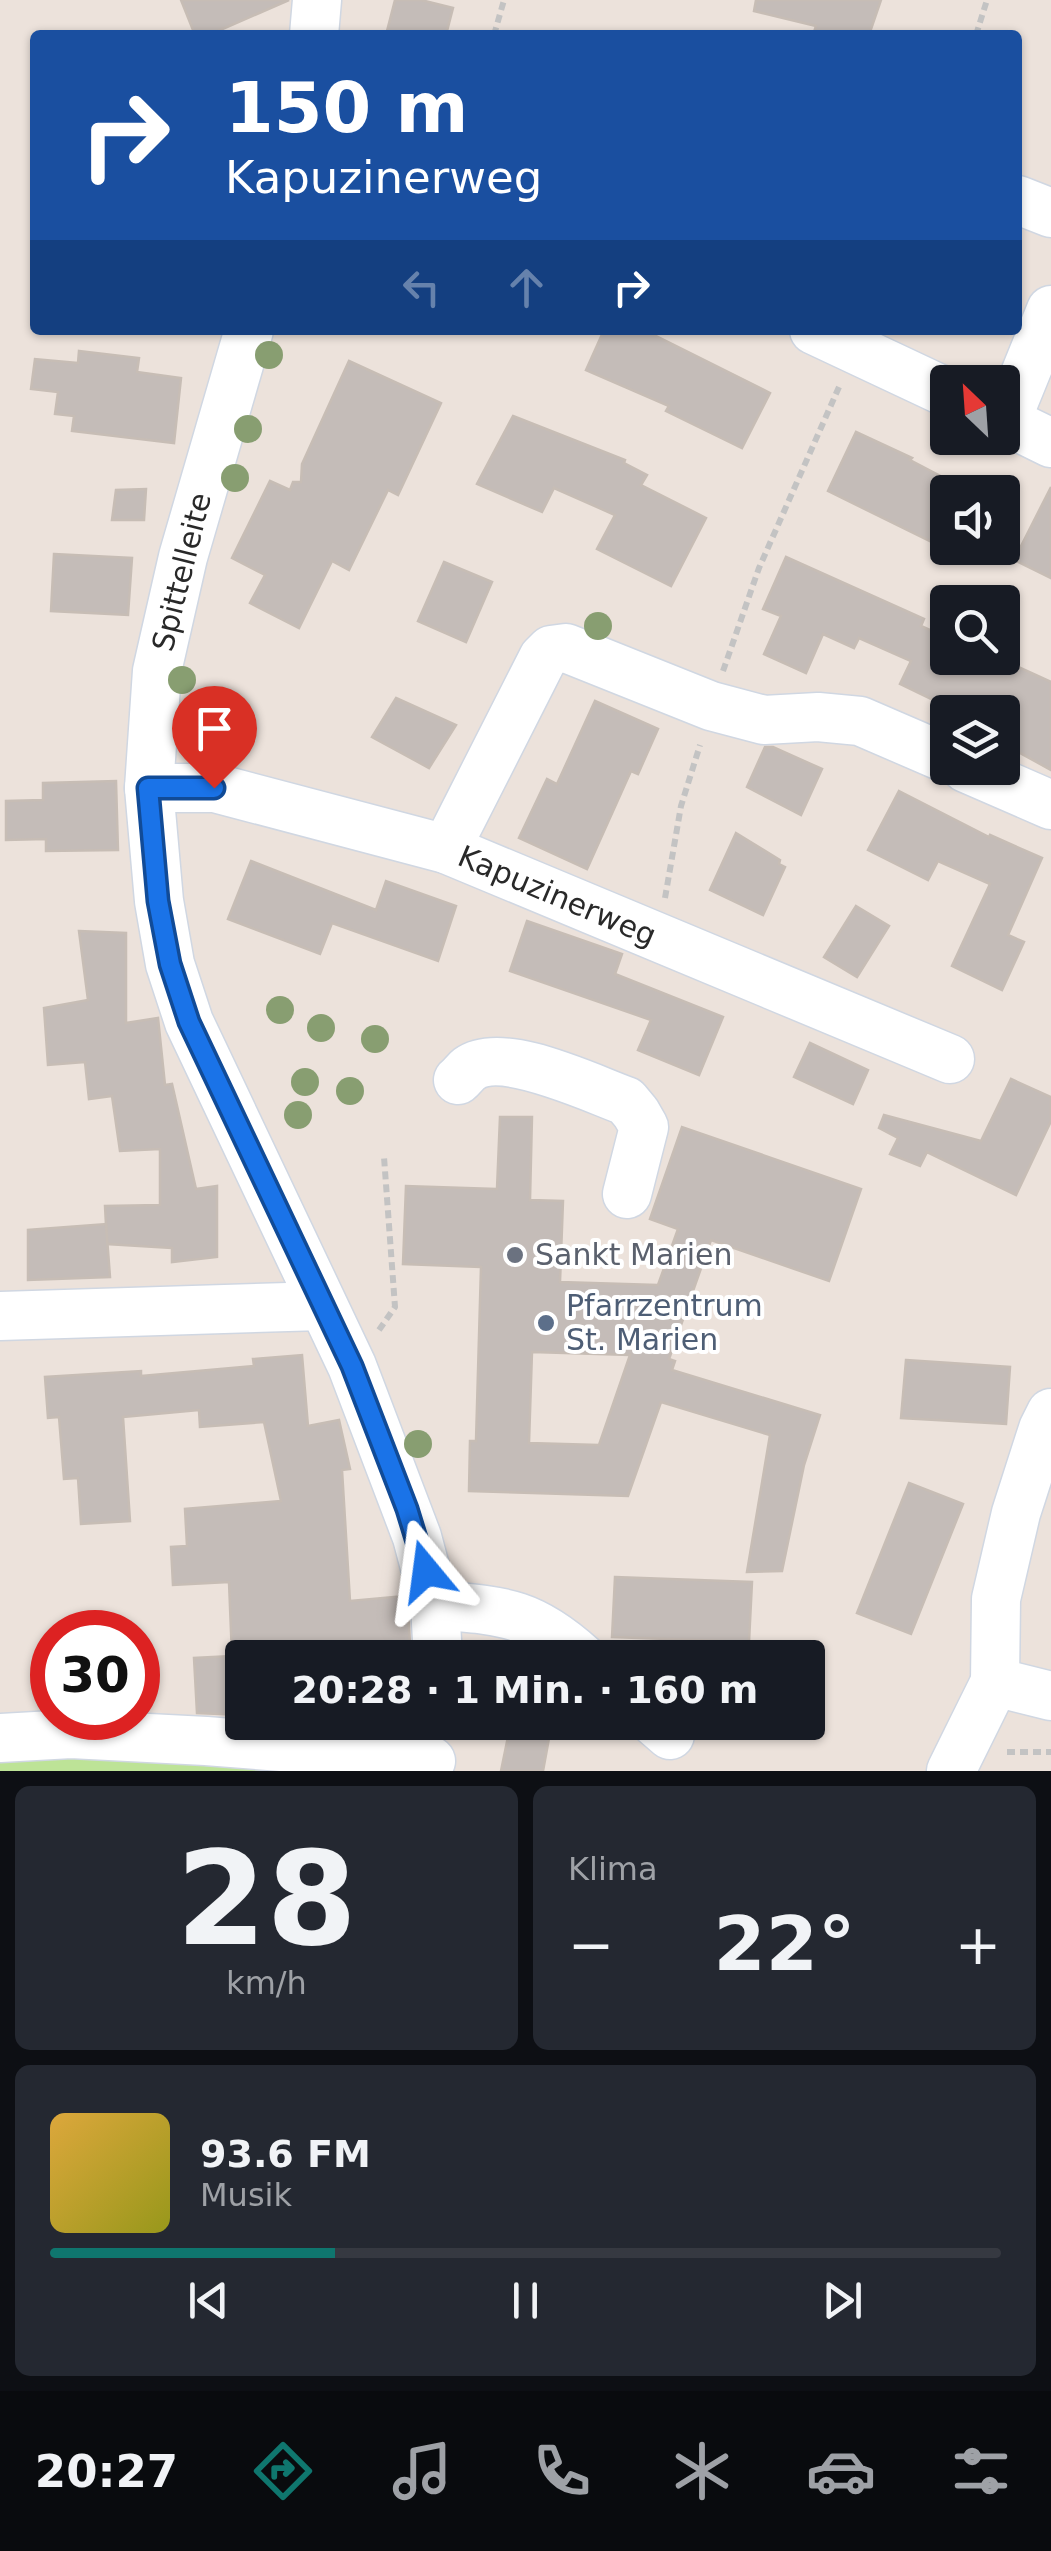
<!DOCTYPE html>
<html lang="de">
<head>
<meta charset="utf-8">
<style>
  :root { --surface:#171b24; --page:#242831; --text:#f1f3f6; --muted:#9ea1a6; --line:#363941; --accent:#0f766e }
  body { margin:0; font-family:"DejaVu Sans",sans-serif; background:var(--page); color:var(--text); height:100vh; display:flex; flex-direction:column; font-size:38px; white-space:nowrap }
  * { box-sizing:border-box; margin:0 }
  p { font-size:32px; color:var(--muted) }
  .icon { flex:none; width:55px; height:55px; fill:none; stroke:currentColor; stroke-width:2; stroke-linecap:round; stroke-linejoin:round }
  .map { position:relative; height:1771px; overflow:hidden }
  .side { display:flex; flex-direction:column; gap:15px; padding:15px; background:#0d0f14; flex:1 }
  .side>* { flex:none }
  .top-card { position:absolute; left:30px; top:30px; width:992px; height:305px; border-radius:10px; box-shadow:0 2px 8px #0004; background:#1a4fa0; color:#fff; overflow:hidden }
  .needle { width:65px; rotate:335deg }
  .controls { position:absolute; left:930px; top:365px; display:grid; gap:20px }
  .controls a { display:grid; place-items:center; width:90px; height:90px; border-radius:10px; background:var(--surface); box-shadow:0 2px 8px #0004; font-size:50px }
  .speed { position:absolute; left:30px; top:1610px; display:flex; gap:20px; font-size:50px; font-weight:700; text-align:center }
  .speed>* { display:grid; place-content:center; width:130px; height:130px; border-radius:50%; background:var(--surface); box-shadow:0 2px 8px #0004; line-height:1 }
  .speed .limit { border:15px solid #d22; background:#fff; color:#111 }
  .pin { position:absolute; display:grid; place-items:center; width:85px; height:85px; color:#fff; margin:-102px -42px; border-radius:50% 50% 50% 0; rotate:-45deg; box-shadow:0 0 10px #0007 }
  .pin .icon { rotate:45deg }
  .me { position:absolute; width:110px; margin:-55px; rotate:344deg; stroke-linejoin:round; filter:drop-shadow(0 0 8px #0008) }
  .turn { display:flex; align-items:center; gap:35px; height:210px; padding:0 30px; font-size:45px }
  .turn .icon { width:130px; height:130px; stroke-width:2.5 }
  .turn b { display:block; font-size:70px; line-height:85px }
  .lanes { display:flex; align-items:center; height:95px; padding:0 30px; background:#0003; justify-content:center; gap:50px; direction:ltr }
  .lanes .off { opacity:.35 }
  .big { font-size:75px; font-weight:700; line-height:1.1 }
  .side .card { flex:1; display:flex; flex-direction:column; justify-content:center; gap:15px; min-width:0; padding:0 35px; border-radius:15px; background:var(--page) }
  .side .dial { align-items:center; gap:0 }
  .dial b { font-size:130px; line-height:1 }
  .song { display:flex; align-items:center; gap:30px }
  .cover { width:120px; height:120px; border-radius:15px; background:linear-gradient(135deg,hsl(40 70% 55%),hsl(60 70% 35%)) }
  .played { height:10px; border-radius:5px; background:linear-gradient(90deg,var(--accent) 30%,var(--line) 30%) }
  .keys { display:flex; justify-content:space-around; direction:ltr }
  .heat { display:flex; justify-content:space-between; align-items:center; font-size:55px; direction:ltr }
  .side .tiles { flex:1; display:grid; gap:15px; grid-template-columns:1fr 1fr }
  .card:last-child { grid-column:span 2 }
  .trip { position:absolute; left:225px; top:1640px; width:600px; height:100px; border-radius:10px; background:var(--surface); box-shadow:0 2px 8px #0004; font-weight:700; line-height:100px; text-align:center }
  .dock { display:flex; height:160px; justify-content:space-around; align-items:center; background:#090b0e; color:var(--muted) }
  .dock .icon { width:70px; height:70px }
  .dock .on { color:var(--accent) }
  .dock b { font-size:45px; color:var(--text) }
  .map>svg:first-child { display:block }
  .green { fill:#bde397 }
  .building { fill:#c4bcb8; stroke:#c7bdb5; stroke-width:2.5; fill-rule:evenodd }
  .lines { fill:none; stroke-linecap:round; stroke-linejoin:round }
  .minor-casing { stroke:#d0d7e2; stroke-width:51 }
  .path { stroke:#c3c3c3; stroke-width:6; stroke-dasharray:8 5; stroke-linecap:butt }
  .minor { stroke:#fff; stroke-width:48 }
  .tree { fill:#889e71 }
  .route-casing { stroke:#114b97; stroke-width:25 }
  .route { stroke:#1a73e8; stroke-width:18 }
  .worship-dot { fill:#6b7280; stroke:#fff; stroke-width:4 }
  .service-dot { fill:#5c6f8a; stroke:#fff; stroke-width:4 }
  .labels { text-anchor:middle; stroke-width:8; stroke-linejoin:round; paint-order:stroke }
  .street-label { font-size:30px; fill:#292929; stroke:#fff }
  .worship-label { font-size:30px; fill:#5b616d; stroke:#fff; text-anchor:start }
  .service-label { font-size:30px; fill:#4e5e75; stroke:#fff; text-anchor:start }
</style>
</head>
<body>
<div class="map">
<svg width="1051" height="1771" viewBox="0 0 1051 1771">
  <rect width="100%" height="100%" fill="#ece2db"/>
  <polygon class="green" points="0,1746 396,1771 0,1771"/>
  <g class="building">
    <polygon points="181,0 289,0 209,35 195,35"/>
    <polygon points="395,0 421,0 453,8 446,35 386,35"/>
    <polygon points="756,0 881,0 869,35 813,35 816,26 754,11"/>
    <polygon points="604,330 644,330 770,393 742,448 666,411 669,406 586,370"/>
    <polygon points="79,351 139,358 137,372 181,378 174,443 72,431 74,416 55,414 58,392 31,389 35,359 78,363"/>
    <polygon points="349,361 441,403 398,495 388,490 349,570 332,561 299,628 250,603 265,575 232,558 270,481 290,490 293,482 301,482 302,464"/>
    <polygon points="513,416 625,460 624,463 647,475 641,485 706,518 671,586 597,549 615,515 554,488 542,512 477,484"/>
    <polygon points="856,432 912,458 910,460 948,480 948,550 828,491"/>
    <polygon points="1051,487 1051,578 1014,560"/>
    <polygon points="146,489 144,520 112,520 116,490"/>
    <polygon points="54,554 132,558 128,615 51,611"/>
    <polygon points="786,557 924,619 921,626 948,638 948,658 999,658 1051,682 1051,770 1002,743 1002,712 958,712 900,684 911,661 859,638 854,648 823,634 806,673 764,654 781,616 763,609"/>
    <polygon points="444,562 492,582 466,642 418,621"/>
    <polygon points="396,698 456,725 429,768 372,737"/>
    <polygon points="595,701 658,729 638,774 631,771 587,869 519,838 547,779 557,784"/>
    <polygon points="765,747 773,747 822,769 801,815 747,787"/>
    <polygon points="116,781 118,850 46,851 46,839 6,840 6,801 43,800 43,783"/>
    <polygon points="899,791 989,837 990,835 1042,858 1008,935 1024,942 1002,990 952,966 990,884 938,861 928,880 868,850"/>
    <polygon points="736,833 780,860 779,864 785,867 763,915 710,890"/>
    <polygon points="251,861 376,910 386,881 456,906 438,961 332,923 320,954 228,919"/>
    <polygon points="856,906 889,926 857,977 824,957"/>
    <polygon points="527,921 622,954 615,974 723,1017 699,1075 638,1050 651,1020 510,971"/>
    <polygon points="79,931 126,933 126,1023 158,1018 165,1085 172,1084 196,1189 217,1186 217,1257 172,1262 172,1248 107,1244 105,1206 160,1205 160,1149 120,1151 112,1096 89,1099 85,1062 48,1065 44,1008 88,1000"/>
    <polygon points="810,1043 868,1070 853,1104 794,1077"/>
    <polygon points="1011,1079 1051,1097 1051,1121 1016,1195 927,1152 920,1166 890,1154 898,1138 879,1128 884,1115 981,1141"/>
    <path d="M500,1117H532L530,1200L563,1201L560,1282L658,1285L678,1229L650,1219L682,1127L861,1189L829,1281L711,1240L669,1359L675,1361L672,1370L820,1415L804,1465L782,1571L747,1572L770,1435L661,1402L628,1496L469,1491L470,1441H476L481,1267L403,1264L406,1186L497,1189ZM532,1352L630,1355L599,1445L529,1443Z"/>
    <polygon points="106,1224 110,1277 28,1280 28,1230"/>
    <polygon points="302,1355 308,1426 339,1420 350,1469 342,1470 350,1601 404,1596 408,1609 410,1645 349,1649 349,1658 242,1658 242,1715 197,1713 194,1658 232,1656 229,1582 173,1585 171,1547 187,1546 185,1509 281,1501 264,1422 200,1427 199,1410 123,1417 130,1521 81,1524 78,1478 64,1479 59,1417 48,1418 45,1377 141,1371 141,1376 254,1366 253,1359"/>
    <polygon points="906,1360 1010,1367 1006,1424 901,1418"/>
    <polygon points="909,1483 963,1504 911,1634 857,1613"/>
    <polygon points="615,1577 752,1582 749,1642 612,1637"/>
    <polygon points="511,1722 552,1722 543,1771 501,1771"/>
  </g>
  <g class="lines">
    <defs>
      <g id="minor">
        <polyline points="314,35 317,0"/>
        <polyline points="1018,200 1051,213"/>
        <polyline points="249,330 183,557 157,671 149,788 159,901 170,964 189,1022 352,1366 417,1537 435,1605 438,1658"/>
        <polyline points="814,330 948,393"/>
        <polyline points="1002,419 1051,443"/>
        <polyline points="1006,421 1051,310"/>
        <polyline points="966,768 1051,805"/>
        <polyline points="149,788 215,788 446,849 950,1059"/>
        <polyline points="446,849 543,658 551,650 566,648 711,706 764,720 818,717 860,721 948,759"/>
        <path d="M458,1080C462,1077 465,1072 469,1069C502,1045 590,1088 626,1101L636,1113L644,1127L627,1194"/>
        <polyline points="0,1316 322,1306"/>
        <path d="M435,1605C503,1611 530,1611 582,1658"/>
        <polyline points="995,1682 996,1599 1016,1513 1043,1429 1051,1413"/>
        <polyline points="655,1722 670,1735"/>
        <polyline points="0,1738 71,1734 206,1741 406,1757 431,1761"/>
        <polyline points="951,1771 995,1682 1051,1696"/>
      </g>
    </defs>
    <use href="#minor" class="minor-casing"/>
    <g class="path">
      <polyline points="494,35 504,0"/>
      <polyline points="976,35 987,0"/>
      <polyline points="723,671 759,568 839,387"/>
      <polyline points="665,898 681,806 700,745"/>
      <polyline points="379,1330 395,1307 384,1157"/>
      <polyline points="1007,1752 1051,1752"/>
    </g>
    <use href="#minor" class="minor"/>
  </g>
  <g class="tree">
    <circle cx="269" cy="355" r="14"/>
    <circle cx="248" cy="429" r="14"/>
    <circle cx="235" cy="478" r="14"/>
    <circle cx="598" cy="626" r="14"/>
    <circle cx="182" cy="680" r="14"/>
    <circle cx="280" cy="1010" r="14"/>
    <circle cx="321" cy="1028" r="14"/>
    <circle cx="375" cy="1039" r="14"/>
    <circle cx="305" cy="1082" r="14"/>
    <circle cx="350" cy="1091" r="14"/>
    <circle cx="298" cy="1115" r="14"/>
    <circle cx="418" cy="1444" r="14"/>
  </g>
  <g class="lines">
    <defs>
      <polyline id="route" points="214,788 148,788 158,901 170,964 189,1022 352,1366 407,1509 426,1571"/>
    </defs>
    <use href="#route" class="route-casing"/>
    <use href="#route" class="route"/>
  </g>
  <circle class="worship-dot" cx="515" cy="1255" r="10"/>
  <circle class="service-dot" cx="546" cy="1323" r="10"/>
  <g class="labels">
    <g class="street-label">
      <text transform="translate(182 572) rotate(-76)" y="10">Spittelleite</text>
      <text transform="translate(557 896) rotate(23)" y="10">Kapuzinerweg</text>
    </g>
    <g class="worship-label">
      <text x="535" y="1265">Sankt Marien</text>
    </g>
    <g class="service-label">
      <text x="566" y="1316">Pfarrzentrum<tspan x="566" dy="34">St. Marien</tspan></text>
    </g>
  </g>
</svg>
<div class="controls">
<a><svg class="needle" viewBox="-14 -14 28 28"><path d="M0-13l5 13h-10z" fill="#e53935"/><path d="M0 13l5-13h-10z" fill="#9ea1a6"/></svg></a>
<a><svg class="icon" aria-label="sound" viewBox="0 0 24 24"><path d="M4 9h4l5-4v14l-5-4H4zM17 9q2 3 0 6"/></svg></a>
<a><svg class="icon" aria-label="search" viewBox="0 0 24 24"><circle cx="10" cy="10" r="6"/><path d="M15 15l6 6"/></svg></a>
<a><svg class="icon" aria-label="layers" viewBox="0 0 24 24"><path d="M12 4l9 5-9 5-9-5zM3 14l9 5 9-5"/></svg></a>
</div>
<div class="speed"><div class="limit">30</div></div>
<div class="pin" style="left:214px;top:788px;background:#d93025"><svg class="icon" aria-label="arrive" viewBox="0 0 24 24"><path d="M6 21V4h12l-3 4 3 4H6"/></svg></div>
<svg class="me" style="left:426px;top:1571px" viewBox="-20 -20 40 40"><path d="M0-17L14 15 0 8-14 15z" fill="#1a73e8" stroke="#fff" stroke-width="4"/></svg>
<div class="trip">20:28 · 1 Min. · 160 m</div>
<div class="top-card">
<div class="turn"><svg class="icon" aria-label="right" viewBox="0 0 24 24"><path d="M7 20v-9h11M14 6l5 5-5 5"/></svg><div><b>150 m</b>Kapuzinerweg</div></div>
<div class="lanes"><svg class="icon off" aria-label="left" viewBox="0 0 24 24"><path d="M17 20v-9H6M10 6l-5 5 5 5"/></svg><svg class="icon off" aria-label="ahead" viewBox="0 0 24 24"><path d="M12 20V5M6 11l6-6 6 6"/></svg><svg class="icon" aria-label="right" viewBox="0 0 24 24"><path d="M7 20v-9h11M14 6l5 5-5 5"/></svg></div>
</div>
</div>
<section class="side">
<div class="tiles">
<div class="card dial"><b>28</b><p>km/h</p></div>
<div class="card"><p>Klima</p>
<div class="heat"><a>−</a><b class="big">22°</b><a>+</a></div>
</div>
<div class="card">
<div class="song"><i class="cover"></i><div><b>93.6 FM</b><p>Musik</p></div></div>
<div class="played"></div>
<div class="keys"><svg class="icon" aria-label="previous" viewBox="0 0 24 24"><path d="M18 5L8 12l10 7zM5 5v14"/></svg><svg class="icon" aria-label="pause" viewBox="0 0 24 24"><path d="M8 5v14M16 5v14"/></svg><svg class="icon" aria-label="next" viewBox="0 0 24 24"><path d="M6 5l10 7-10 7zM19 5v14"/></svg></div>
</div>
</div>
</section>
<nav class="dock">
<b>20:27</b>
<svg class="icon on" aria-label="directions" viewBox="0 0 24 24"><path d="M12 3l9 9-9 9-9-9zM9 14v-3h6M13 9l2 2-2 2"/></svg>
<svg class="icon" aria-label="music" viewBox="0 0 24 24"><path d="M9 18V5l10-2v13"/><circle cx="6" cy="18" r="3"/><circle cx="16" cy="16" r="3"/></svg>
<svg class="icon" aria-label="phone" viewBox="0 0 24 24"><path d="M5 4h4l2 5-3 2q2 4 5 5l2-3 5 2v4C11 20 4 13 5 4z"/></svg>
<svg class="icon" aria-label="climate" viewBox="0 0 24 24"><path d="M12 3v18M4 7l16 10M4 17L20 7"/></svg>
<svg class="icon" aria-label="car" viewBox="0 0 24 24"><path d="M5 17H2v-5l4-1 3-4h7l3 4 3 1v5h-3M9 17h6M6 11h13"/><circle cx="7" cy="17" r="2"/><circle cx="17" cy="17" r="2"/></svg>
<svg class="icon" aria-label="filters" viewBox="0 0 24 24"><path d="M4 7h16M4 17h16"/><circle cx="9" cy="7" r="2"/><circle cx="15" cy="17" r="2"/></svg>
</nav>
</body>
</html>
